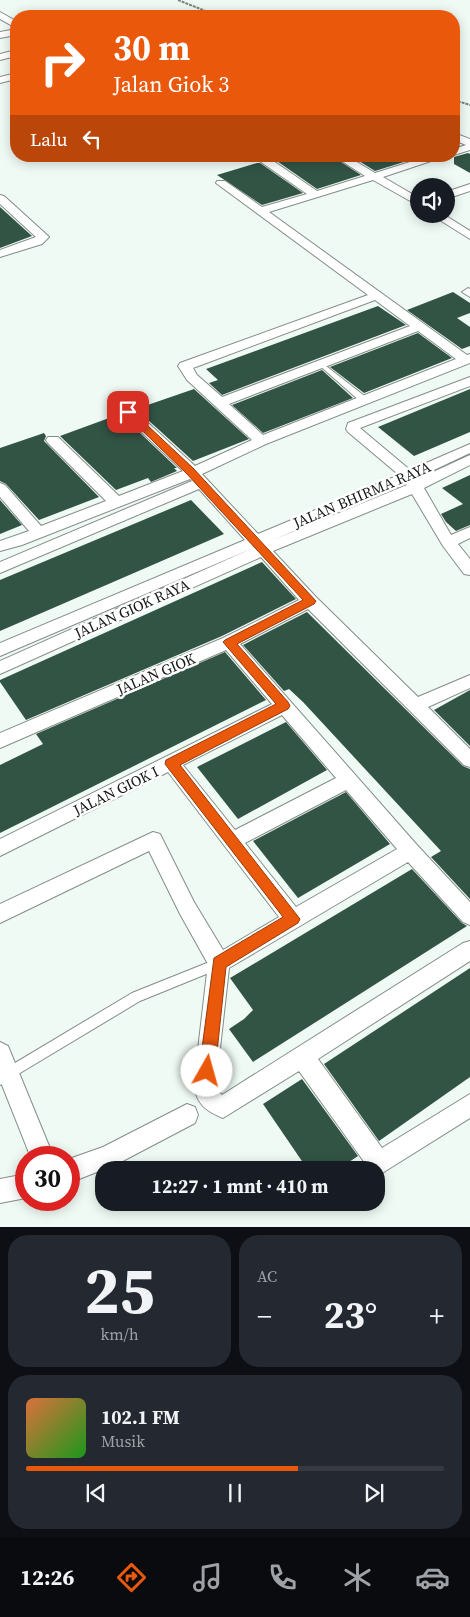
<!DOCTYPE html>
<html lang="id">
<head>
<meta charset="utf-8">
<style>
  :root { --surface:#171b24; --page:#242831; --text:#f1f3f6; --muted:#9ea1a6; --line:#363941; --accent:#ea580c }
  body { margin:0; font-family:"Source Serif 4",serif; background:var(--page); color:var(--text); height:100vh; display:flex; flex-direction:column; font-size:19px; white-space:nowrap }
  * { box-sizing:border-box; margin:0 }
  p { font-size:16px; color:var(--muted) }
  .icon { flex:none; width:28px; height:28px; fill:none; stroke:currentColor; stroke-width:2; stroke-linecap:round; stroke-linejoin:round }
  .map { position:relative; height:1227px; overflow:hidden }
  .sheet { display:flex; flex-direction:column; gap:8px; padding:8px; background:#0d0f14; flex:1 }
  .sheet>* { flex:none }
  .guide { position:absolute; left:10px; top:10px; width:450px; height:152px; border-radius:20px; box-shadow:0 2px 12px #0003; background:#ea580c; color:#fff; overflow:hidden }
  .controls { position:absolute; left:410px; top:178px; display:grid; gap:10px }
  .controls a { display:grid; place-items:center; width:45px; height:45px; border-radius:50%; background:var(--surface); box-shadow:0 2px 12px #0003; font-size:25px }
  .speed { position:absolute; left:15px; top:1146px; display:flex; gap:10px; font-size:25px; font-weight:700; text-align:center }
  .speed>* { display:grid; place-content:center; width:65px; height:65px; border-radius:50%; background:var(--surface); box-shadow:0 2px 12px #0003; line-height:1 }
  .speed .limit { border:8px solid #d22; background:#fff; color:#111 }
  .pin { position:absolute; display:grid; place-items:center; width:42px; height:42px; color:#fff; margin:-21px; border-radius:10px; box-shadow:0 2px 8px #0006 }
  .me { position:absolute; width:55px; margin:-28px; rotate:7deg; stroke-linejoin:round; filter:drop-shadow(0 0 4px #0008) }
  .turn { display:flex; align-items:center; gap:18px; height:105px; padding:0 20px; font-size:22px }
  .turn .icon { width:65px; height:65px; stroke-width:2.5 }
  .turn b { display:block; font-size:35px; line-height:42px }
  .then { display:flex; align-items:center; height:48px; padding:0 20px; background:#0003; gap:10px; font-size:19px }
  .big { font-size:38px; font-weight:700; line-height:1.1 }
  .sheet .widget { flex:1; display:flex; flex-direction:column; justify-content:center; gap:8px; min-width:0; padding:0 18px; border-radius:20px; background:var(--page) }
  .sheet .dial { align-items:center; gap:0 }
  .dial b { font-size:65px; line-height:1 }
  .song { display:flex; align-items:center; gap:15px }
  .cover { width:60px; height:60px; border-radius:8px; background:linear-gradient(135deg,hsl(20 70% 55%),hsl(120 70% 35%)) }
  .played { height:5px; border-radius:2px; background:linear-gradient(90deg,var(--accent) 65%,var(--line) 65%) }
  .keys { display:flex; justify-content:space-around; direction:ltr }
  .heat { display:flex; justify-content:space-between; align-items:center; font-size:28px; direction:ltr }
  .sheet .tiles { flex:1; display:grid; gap:8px; grid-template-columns:1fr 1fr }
  .widget:last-child { grid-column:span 2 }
  .trip { position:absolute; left:95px; top:1161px; width:290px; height:50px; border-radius:20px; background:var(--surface); box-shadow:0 2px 12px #0003; font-weight:700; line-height:50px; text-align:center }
  .menu { display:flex; height:80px; justify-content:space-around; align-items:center; background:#090b0e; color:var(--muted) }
  .menu .icon { width:35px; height:35px }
  .menu .on { color:var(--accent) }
  .menu b { font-size:22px; color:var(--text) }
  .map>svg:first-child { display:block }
  .building { fill:#325445 }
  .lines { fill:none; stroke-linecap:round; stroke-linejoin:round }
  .service-casing { stroke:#848d88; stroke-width:2 }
  .minor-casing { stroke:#848d88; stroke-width:2 }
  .path { stroke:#7c837f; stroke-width:2; stroke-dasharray:3 1; stroke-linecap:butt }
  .service { fill:#fff; fill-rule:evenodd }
  .minor { fill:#fff; fill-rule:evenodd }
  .route { fill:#ea580c; stroke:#983908 }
  .labels { text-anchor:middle; stroke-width:5; stroke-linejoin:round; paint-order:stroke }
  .street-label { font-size:15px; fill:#161a18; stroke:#fff }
</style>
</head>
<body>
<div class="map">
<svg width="470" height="1227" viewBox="0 0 470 1227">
  <rect width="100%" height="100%" fill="#effaf4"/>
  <g class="building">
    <polygon points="468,153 470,154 470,173 454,164 454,157"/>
    <polygon points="282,156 332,156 361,175 317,189 274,159"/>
    <polygon points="351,156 420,156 420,157 375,171"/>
    <polygon points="257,163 260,163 303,193 262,205 217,175"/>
    <polygon points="0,207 32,236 0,248"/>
    <polygon points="453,292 470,303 470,313 457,318 470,327 470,346 462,349 407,310"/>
    <polygon points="378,306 406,325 222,395 209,383 218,380 206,369"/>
    <polygon points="418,333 452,358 364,393 330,367"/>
    <polygon points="322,370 353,398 263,433 232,405"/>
    <polygon points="194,389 249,439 193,461 136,409"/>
    <polygon points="470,389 470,432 414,456 378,427"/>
    <polygon points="120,414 177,468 174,468 177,471 151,482 148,478 116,490 60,436"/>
    <polygon points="44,433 46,436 44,441 47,444 99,497 39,520 6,484 0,481 0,448"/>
    <polygon points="470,475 470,525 456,531 446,522 441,514 463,504 442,488"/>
    <polygon points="0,500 22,525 0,534"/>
    <polygon points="191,500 224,534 0,631 0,580"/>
    <polygon points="262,562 296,599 222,636 26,720 0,682 0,680"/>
    <polygon points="307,612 463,766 470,769 470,899 431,857 441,851 303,702 289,689 284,691 243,645"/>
    <polygon points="225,652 266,700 0,833 0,765 43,744 36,734"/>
    <polygon points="470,690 470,746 434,710"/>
    <polygon points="286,722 327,770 238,819 197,767"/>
    <polygon points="346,792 390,844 298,898 253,841"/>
    <polygon points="412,869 462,923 467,926 253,1062 229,1029 244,1019 253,1010 230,978"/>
    <polygon points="470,968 470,1077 379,1141 324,1064"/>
    <polygon points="302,1079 358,1156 337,1170 308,1170 263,1104"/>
  </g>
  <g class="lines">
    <defs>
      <g id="service">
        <polygon points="321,362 367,398 367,402 361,402 319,365 318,364"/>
        <polygon points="217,959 221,960 223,964 221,968 140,1001 0,1085 0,1072 132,993"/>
      </g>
      <g id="minor">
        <polygon points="0,12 16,21 16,28 0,19"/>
        <polygon points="16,29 16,35 0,38 0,32"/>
        <polygon points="16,50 16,56 0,60 0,54"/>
        <polygon points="16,73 16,79 0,83 0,77"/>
        <polygon points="454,133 470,139 470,150 454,155 454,149 466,145 454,140"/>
        <path d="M334,156H347L375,173L429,156H446L383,177L419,198V206L373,180L269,212L467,355L470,354V363L266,444L202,474L258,534L399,475L348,432L346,429L348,423L470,377V386L360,428L410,470L470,444V453L417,478L418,479L470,455V465L424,488L451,535L470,527V538L458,544L470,559V575L464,574L443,546L412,494L273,551L316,597L418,697L470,675V688L428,707L470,749V767L464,765L308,609L240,644L417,845L470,902V925L463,922L408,862L229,968L216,1084L217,1090L222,1095L463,943L470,941V961L318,1059L382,1148L470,1094V1118L379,1175L376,1174V1170H370L299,1071L223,1118C206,1111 196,1104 194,1084L208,964L180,914L149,851L0,923V904L153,832L160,834L194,902L223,950L279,917L168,772L0,856V839L272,704L226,650L0,748V733L223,638L299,600L261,557L0,674V661L253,548L0,656V643L245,540L199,489L0,573V562L192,481L190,479L22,545L0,551V541L29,531L0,497V483L5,485L41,526L106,501L48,443L46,440L48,437H58L119,496L183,471L123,415L121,412L123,409H133L195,466L252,440L187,380L178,366L180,363L368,295L216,183L217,181H225L262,207L307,194L261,162L260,160L261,158H269L317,191L365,176ZM375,300L410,326L222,397L197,375L193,368ZM418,331L456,359L263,435L229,404ZM406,483L407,485L273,540ZM282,715L336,778L235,830L183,765ZM346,790L397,849L296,907L245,843Z"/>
        <polygon points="470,184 470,191 446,199 446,192"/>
        <polygon points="0,195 4,196 47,235 49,237 42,244 0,257 0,250 36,237 0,204"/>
        <polygon points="430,214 443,214 470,231 470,239"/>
        <polygon points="468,288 470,289 470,297 462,292"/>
        <polygon points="0,1042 8,1046 54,1158 31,1158 0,1080"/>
        <polygon points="187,1104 195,1107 198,1115 195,1123 117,1164 69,1183 69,1159 103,1147"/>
        <polygon points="26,1174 26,1198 0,1203 0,1179"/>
      </g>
    </defs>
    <use href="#service" class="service-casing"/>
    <use href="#minor" class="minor-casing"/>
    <g class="path">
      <polyline points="178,0 218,16"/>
      <polyline points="454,100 470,105"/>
    </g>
    <use href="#service" class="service"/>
    <use href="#minor" class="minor"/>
  </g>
  <polygon class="route" points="128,409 131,410 193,468 316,601 314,604 237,644 288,702 290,706 288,709 180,765 300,919 298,923 226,967 215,1071 213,1076 207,1079 201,1076 199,1071 214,958 283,917 165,764 166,760 276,704 223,642 225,640 303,600 186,473 125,414 125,410"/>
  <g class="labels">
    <g class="street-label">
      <text transform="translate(362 495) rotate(-23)" y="5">JALAN BHIRMA RAYA</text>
      <text transform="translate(132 609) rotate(-24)" y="5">JALAN GIOK RAYA</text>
      <text transform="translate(156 674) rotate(-23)" y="5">JALAN GIOK</text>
      <text transform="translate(116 791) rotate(-26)" y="5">JALAN GIOK I</text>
    </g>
  </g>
</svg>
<div class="controls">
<a><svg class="icon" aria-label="sound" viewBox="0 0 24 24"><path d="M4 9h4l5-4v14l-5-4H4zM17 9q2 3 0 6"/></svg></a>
</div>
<div class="speed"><div class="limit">30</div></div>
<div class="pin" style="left:128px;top:412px;background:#d93025"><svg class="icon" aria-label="arrive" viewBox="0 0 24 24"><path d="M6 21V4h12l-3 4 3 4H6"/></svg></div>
<svg class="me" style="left:207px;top:1071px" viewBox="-20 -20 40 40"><circle r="19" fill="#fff"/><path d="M0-13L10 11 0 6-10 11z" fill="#ea580c"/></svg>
<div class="trip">12:27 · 1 mnt · 410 m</div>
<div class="guide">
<div class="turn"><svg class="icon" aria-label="right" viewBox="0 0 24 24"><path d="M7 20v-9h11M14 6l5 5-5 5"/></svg><div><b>30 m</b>Jalan Giok 3</div></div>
<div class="then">Lalu<svg class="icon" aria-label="left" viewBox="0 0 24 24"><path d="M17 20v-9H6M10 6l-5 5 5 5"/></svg></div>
</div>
</div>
<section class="sheet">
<div class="tiles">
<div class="widget dial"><b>25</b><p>km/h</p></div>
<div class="widget"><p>AC</p>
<div class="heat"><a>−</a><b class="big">23°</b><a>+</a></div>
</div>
<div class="widget">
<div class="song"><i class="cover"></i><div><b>102.1 FM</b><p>Musik</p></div></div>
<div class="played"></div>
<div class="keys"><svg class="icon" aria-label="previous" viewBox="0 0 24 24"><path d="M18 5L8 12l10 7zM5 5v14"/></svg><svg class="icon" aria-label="pause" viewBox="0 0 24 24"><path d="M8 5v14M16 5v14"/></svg><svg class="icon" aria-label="next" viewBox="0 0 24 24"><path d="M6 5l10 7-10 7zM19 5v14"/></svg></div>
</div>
</div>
</section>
<nav class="menu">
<b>12:26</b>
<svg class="icon on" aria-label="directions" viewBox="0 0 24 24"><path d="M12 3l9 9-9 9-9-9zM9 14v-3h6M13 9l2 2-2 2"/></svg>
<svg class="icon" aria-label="music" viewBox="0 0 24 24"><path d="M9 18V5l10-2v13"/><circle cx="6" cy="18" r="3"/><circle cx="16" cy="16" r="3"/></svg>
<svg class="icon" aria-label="phone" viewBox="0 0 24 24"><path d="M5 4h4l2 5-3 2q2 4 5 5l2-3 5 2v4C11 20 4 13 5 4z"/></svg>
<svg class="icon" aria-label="climate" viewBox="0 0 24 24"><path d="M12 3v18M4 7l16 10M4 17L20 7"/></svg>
<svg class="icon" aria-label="car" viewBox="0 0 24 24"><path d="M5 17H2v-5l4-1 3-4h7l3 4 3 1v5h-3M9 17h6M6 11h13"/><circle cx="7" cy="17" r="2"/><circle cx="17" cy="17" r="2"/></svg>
</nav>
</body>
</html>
